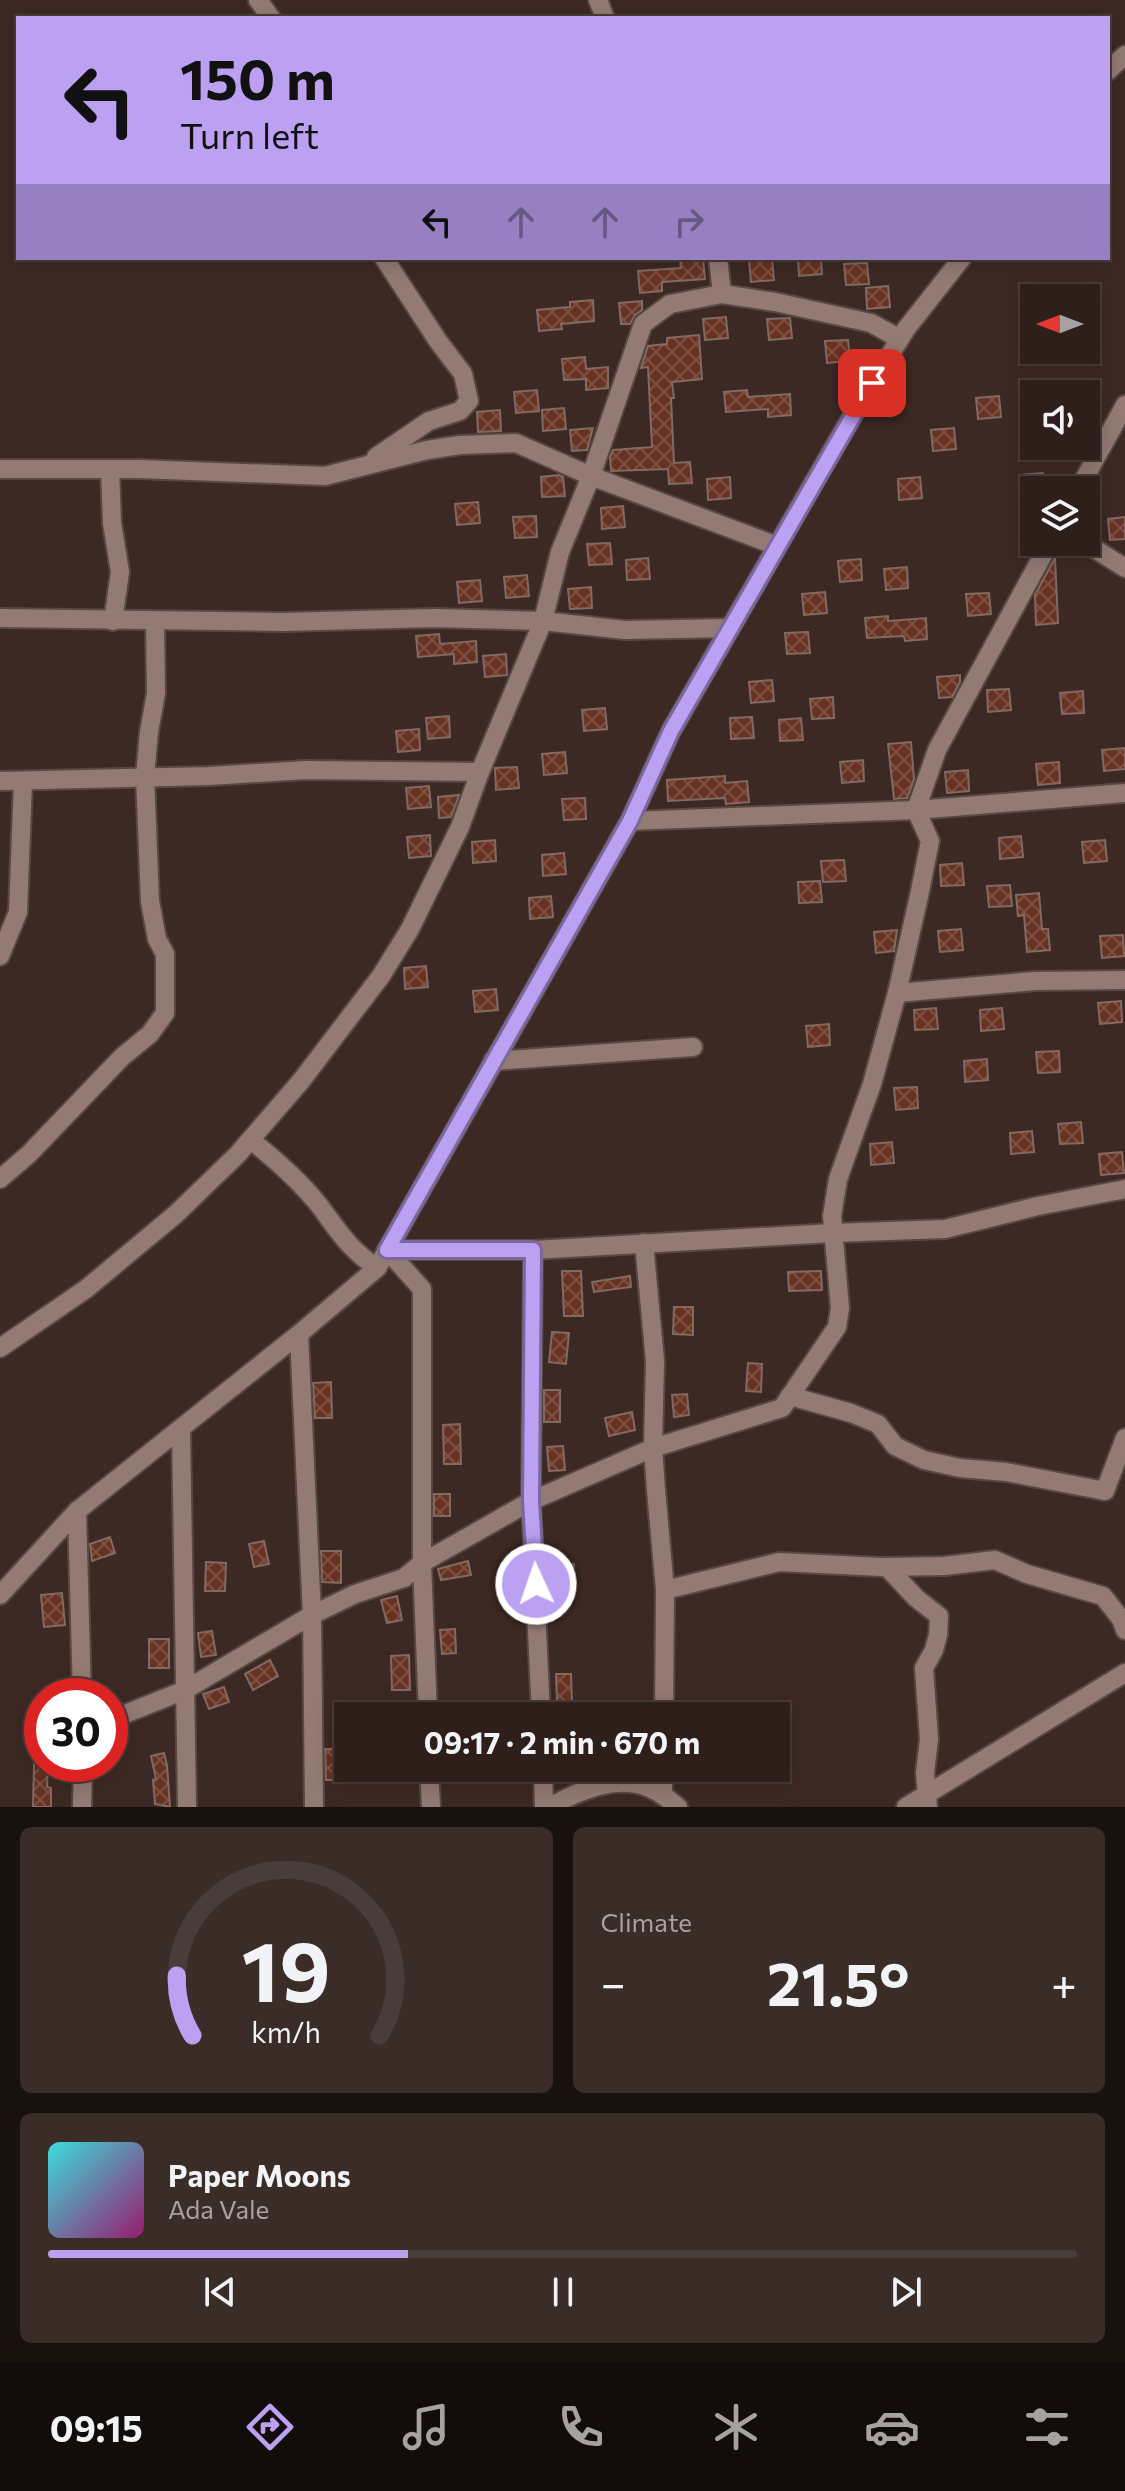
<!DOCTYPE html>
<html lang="en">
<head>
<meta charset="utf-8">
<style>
  :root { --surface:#2e1f1a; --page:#3a2c27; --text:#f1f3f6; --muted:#a7a2a2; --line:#493d39; --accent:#bca0f2 }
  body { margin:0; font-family:Commissioner,sans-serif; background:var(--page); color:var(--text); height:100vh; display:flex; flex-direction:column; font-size:30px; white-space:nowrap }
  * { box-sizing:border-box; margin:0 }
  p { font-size:26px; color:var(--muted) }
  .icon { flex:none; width:44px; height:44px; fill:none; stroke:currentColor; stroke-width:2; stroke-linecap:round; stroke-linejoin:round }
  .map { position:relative; height:1807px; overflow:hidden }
  .details { display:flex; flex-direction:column; gap:20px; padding:20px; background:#19110e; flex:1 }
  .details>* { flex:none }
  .top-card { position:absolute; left:16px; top:16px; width:1094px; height:244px; border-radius:0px; box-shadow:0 4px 20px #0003,0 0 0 2px var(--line); background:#bca0f2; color:#111; overflow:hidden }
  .needle { width:52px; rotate:270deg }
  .tools { position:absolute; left:1020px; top:284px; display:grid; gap:16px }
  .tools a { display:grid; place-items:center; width:80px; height:80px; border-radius:0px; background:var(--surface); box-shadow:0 4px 20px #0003,0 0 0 2px var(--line); font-size:40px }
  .speed { position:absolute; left:24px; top:1678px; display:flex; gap:16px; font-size:40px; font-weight:700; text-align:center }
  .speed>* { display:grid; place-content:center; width:104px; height:104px; border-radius:50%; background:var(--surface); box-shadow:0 4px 20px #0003,0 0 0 2px var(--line); line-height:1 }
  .speed .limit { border:12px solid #d22; background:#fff; color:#111 }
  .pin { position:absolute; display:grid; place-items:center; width:68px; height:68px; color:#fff; margin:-34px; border-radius:16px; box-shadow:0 4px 12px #0006 }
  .me { position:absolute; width:88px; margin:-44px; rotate:357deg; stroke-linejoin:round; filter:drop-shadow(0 0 6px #0008) }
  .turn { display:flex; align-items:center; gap:28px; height:168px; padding:0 32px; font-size:36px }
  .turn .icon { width:104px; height:104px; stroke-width:2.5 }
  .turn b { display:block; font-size:56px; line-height:68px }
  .lanes { display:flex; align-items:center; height:76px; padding:0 32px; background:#0003; justify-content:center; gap:40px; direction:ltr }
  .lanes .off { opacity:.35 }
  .big { font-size:60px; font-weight:700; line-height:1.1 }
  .details .widget { flex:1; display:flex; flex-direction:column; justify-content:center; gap:12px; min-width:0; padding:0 28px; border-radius:12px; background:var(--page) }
  .details .dial { align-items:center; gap:0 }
  .dial svg { height:208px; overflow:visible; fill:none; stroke:var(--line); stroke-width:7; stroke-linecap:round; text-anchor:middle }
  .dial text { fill:var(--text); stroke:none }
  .song { display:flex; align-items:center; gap:24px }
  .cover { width:96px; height:96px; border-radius:12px; background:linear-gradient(135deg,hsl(180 70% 55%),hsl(320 70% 35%)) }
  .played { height:8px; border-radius:4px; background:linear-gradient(90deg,var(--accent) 35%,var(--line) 35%) }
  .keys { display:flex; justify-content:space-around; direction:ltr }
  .heat { display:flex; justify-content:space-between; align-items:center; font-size:44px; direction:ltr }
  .details .tiles { flex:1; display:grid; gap:20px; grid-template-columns:1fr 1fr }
  .widget:last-child { grid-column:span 2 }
  .trip { position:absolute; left:334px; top:1702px; width:456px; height:80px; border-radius:0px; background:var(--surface); box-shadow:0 4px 20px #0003,0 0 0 2px var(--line); font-weight:700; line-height:80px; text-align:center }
  .tab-bar { display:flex; height:128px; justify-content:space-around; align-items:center; background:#120c0a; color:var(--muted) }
  .tab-bar .icon { width:56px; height:56px }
  .tab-bar .current { color:var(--accent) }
  .tab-bar b { font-size:36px; color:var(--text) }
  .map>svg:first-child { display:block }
  .building { fill:url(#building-cross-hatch); stroke:#816a62; stroke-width:2 }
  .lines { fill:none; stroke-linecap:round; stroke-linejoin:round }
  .minor-casing { stroke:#584742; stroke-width:22 }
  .minor { stroke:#937b73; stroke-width:18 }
  .route-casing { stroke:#7a689d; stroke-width:20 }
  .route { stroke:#bca0f2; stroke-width:14 }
</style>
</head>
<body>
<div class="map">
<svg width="1125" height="1807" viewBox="0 0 1125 1807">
  <defs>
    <pattern id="building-cross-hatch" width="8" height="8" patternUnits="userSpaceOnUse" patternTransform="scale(2)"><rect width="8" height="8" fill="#683222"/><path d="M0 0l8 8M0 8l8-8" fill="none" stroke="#7e4f42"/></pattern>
  </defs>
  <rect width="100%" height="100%" fill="#3d2923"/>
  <g class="building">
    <polygon points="703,258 705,279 662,282 662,291 640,293 638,271 681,268 680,260"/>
    <polygon points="798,258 821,258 822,274 799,276"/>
    <polygon points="772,259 774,280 751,282 749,260"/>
    <polygon points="867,263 869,284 846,285 844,264"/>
    <polygon points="888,286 890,307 867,309 866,288"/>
    <polygon points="593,300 594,321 561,324 562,329 539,331 537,310 570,307 570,302"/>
    <polygon points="642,301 642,310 635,315 630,324 621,324 619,303"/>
    <polygon points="726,317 728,338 705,340 703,319"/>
    <polygon points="790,318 792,338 769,340 767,319"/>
    <polygon points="699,335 702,379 672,382 674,398 671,398 674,463 690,462 692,483 669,484 668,469 611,471 610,457 613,450 652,447 648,367 641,368 648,346 667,344 667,338"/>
    <polygon points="848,340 850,361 827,363 825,341"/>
    <polygon points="585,357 586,369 608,367 608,388 586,390 586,379 564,380 562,359"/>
    <polygon points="537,390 539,411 516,413 514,392"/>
    <polygon points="747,390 748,397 790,394 791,415 768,417 768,409 726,412 724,392"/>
    <polygon points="999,396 1001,417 978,419 976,398"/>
    <polygon points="564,408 566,429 543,431 542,410"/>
    <polygon points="500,410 501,431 478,432 477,412"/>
    <polygon points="593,428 587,450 572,451 570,430"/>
    <polygon points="954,428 956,449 933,451 931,430"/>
    <polygon points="1043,473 1044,490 1034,490 1034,495 1022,495 1020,475"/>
    <polygon points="559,475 563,477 565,496 542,497 541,477"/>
    <polygon points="730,477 731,498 708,500 707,479"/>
    <polygon points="920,477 922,498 899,500 898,479"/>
    <polygon points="478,502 480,523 457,525 455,504"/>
    <polygon points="623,506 625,527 602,529 601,508"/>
    <polygon points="536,516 537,537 515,538 513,517"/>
    <polygon points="1125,517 1125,539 1110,540 1108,519"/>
    <polygon points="610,543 612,564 589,565 587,544"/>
    <polygon points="648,558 650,579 627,580 626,560"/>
    <polygon points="1055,558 1058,623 1036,625 1035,595"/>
    <polygon points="861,559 862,580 840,582 838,561"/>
    <polygon points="907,567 908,588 886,590 884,569"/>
    <polygon points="527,575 529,596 506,598 504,577"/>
    <polygon points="480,580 482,601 459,603 457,582"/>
    <polygon points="591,587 592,608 570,609 568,589"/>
    <polygon points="825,592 827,613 804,615 802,594"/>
    <polygon points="989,593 991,614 968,616 966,594"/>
    <polygon points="888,616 888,621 926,618 927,639 905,641 904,636 867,638 865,618"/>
    <polygon points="808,632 810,653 787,654 785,633"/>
    <polygon points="439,634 440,644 476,641 477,662 454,664 454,654 418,657 416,636"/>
    <polygon points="506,654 507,675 485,677 483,656"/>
    <polygon points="960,675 960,682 952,697 939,698 937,677"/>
    <polygon points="772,680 774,701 751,703 749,682"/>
    <polygon points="1009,689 1011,710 988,712 987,690"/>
    <polygon points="1083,691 1084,713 1062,714 1060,693"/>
    <polygon points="833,697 834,718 812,719 810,699"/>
    <polygon points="605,708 607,729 584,731 582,710"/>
    <polygon points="449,716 450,737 428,739 426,718"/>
    <polygon points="752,717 754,738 731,739 730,718"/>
    <polygon points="801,718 803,740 780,741 779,720"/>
    <polygon points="419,729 420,750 398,752 396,731"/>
    <polygon points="911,742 914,779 907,798 894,799 888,744"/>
    <polygon points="1125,748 1125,769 1104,771 1102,750"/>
    <polygon points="565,752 567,773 544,775 542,754"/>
    <polygon points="863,760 864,781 842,783 840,762"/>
    <polygon points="1059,762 1060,783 1038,785 1036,764"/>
    <polygon points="517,767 519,788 496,790 495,768"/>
    <polygon points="968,770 969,791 947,793 945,772"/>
    <polygon points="725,776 725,783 747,781 749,802 726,804 725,798 668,801 667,780"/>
    <polygon points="429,786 431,807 408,809 406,788"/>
    <polygon points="459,795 451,817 439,818 438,797"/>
    <polygon points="585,798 586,819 564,820 562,799"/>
    <polygon points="430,835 431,856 409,858 407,837"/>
    <polygon points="1021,836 1023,857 1000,859 999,838"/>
    <polygon points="495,840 496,861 473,863 472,842"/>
    <polygon points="1105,840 1107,861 1084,863 1082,842"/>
    <polygon points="564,853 566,874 543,876 542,855"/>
    <polygon points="844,860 846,881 823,882 821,861"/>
    <polygon points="962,863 964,885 941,886 940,865"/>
    <polygon points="820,881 822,902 799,903 798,882"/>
    <polygon points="1010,885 1012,906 989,907 987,886"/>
    <polygon points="1039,893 1042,929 1048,929 1050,950 1027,952 1024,915 1018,916 1016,895"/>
    <polygon points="551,896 553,917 530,919 529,898"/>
    <polygon points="961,929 963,950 940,952 938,931"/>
    <polygon points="897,930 894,951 876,953 874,932"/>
    <polygon points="1123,935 1124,956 1102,958 1100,936"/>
    <polygon points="426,966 428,987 405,989 404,968"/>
    <polygon points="496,989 498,1010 475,1012 473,991"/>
    <polygon points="1121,1001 1122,1022 1100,1024 1098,1003"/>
    <polygon points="936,1008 938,1029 915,1030 914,1010"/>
    <polygon points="1002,1008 1004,1029 981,1031 980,1010"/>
    <polygon points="829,1024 830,1045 808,1047 806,1026"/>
    <polygon points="1059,1051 1060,1072 1038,1073 1036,1052"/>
    <polygon points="987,1059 988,1080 965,1082 964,1061"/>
    <polygon points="917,1087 918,1108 896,1110 894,1088"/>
    <polygon points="1081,1122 1083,1143 1060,1144 1058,1124"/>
    <polygon points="1032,1131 1034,1152 1011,1154 1010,1133"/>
    <polygon points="892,1142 894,1163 871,1165 870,1144"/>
    <polygon points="1122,1152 1124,1173 1101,1175 1099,1154"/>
    <polygon points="562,1271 581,1271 583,1316 564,1316"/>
    <polygon points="821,1271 822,1290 789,1291 788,1272"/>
    <polygon points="630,1276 631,1287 594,1292 592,1282"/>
    <polygon points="674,1307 693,1307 693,1335 673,1334"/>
    <polygon points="552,1332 569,1333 566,1364 549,1362"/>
    <polygon points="748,1363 762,1364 761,1392 746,1391"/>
    <polygon points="331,1382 332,1418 315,1418 313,1383"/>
    <rect x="544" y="1390" width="16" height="32"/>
    <polygon points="687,1394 689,1415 674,1417 672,1395"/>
    <polygon points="632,1412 635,1430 609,1436 605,1418"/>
    <polygon points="460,1424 461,1464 444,1464 443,1425"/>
    <polygon points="563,1446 565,1470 549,1471 547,1447"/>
    <rect x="434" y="1494" width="16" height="22"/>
    <polygon points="110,1537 115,1553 92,1561 90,1544"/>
    <polygon points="264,1541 269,1564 254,1567 249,1544"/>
    <polygon points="321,1551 341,1551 341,1583 322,1582"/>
    <polygon points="468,1561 471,1575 441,1580 438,1569"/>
    <polygon points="206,1562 226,1563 225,1591 205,1591"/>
    <polygon points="555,1563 574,1564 572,1587 553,1586"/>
    <polygon points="62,1593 65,1625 44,1627 41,1595"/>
    <polygon points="397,1596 402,1620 387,1623 381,1600"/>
    <polygon points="455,1629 456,1653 442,1654 440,1630"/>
    <polygon points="212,1631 216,1655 201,1657 198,1633"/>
    <rect x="149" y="1639" width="20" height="29"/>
    <polygon points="409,1655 410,1690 392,1690 391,1656"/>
    <polygon points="270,1660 278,1676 253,1690 245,1674"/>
    <polygon points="556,1674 571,1674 572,1702 557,1702"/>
    <polygon points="224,1687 229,1702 209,1709 203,1694"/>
    <polygon points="325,1749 342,1749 342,1780 326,1780"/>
    <polygon points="164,1753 167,1765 170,1807 155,1804 153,1780 156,1779 151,1756"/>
    <polygon points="34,1764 48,1764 47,1787 51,1788 51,1807 33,1807"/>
  </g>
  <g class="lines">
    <defs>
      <g id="minor">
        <polyline points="258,0 271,18"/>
        <polyline points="598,0 605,18"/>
        <polyline points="1108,71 1125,55"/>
        <polyline points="722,294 775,302 871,323 900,339"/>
        <polyline points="376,457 429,421 460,411 469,401 463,374 438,341 384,258"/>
        <polyline points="0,469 139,469 325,476 427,450 460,445 516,443 591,476 777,546"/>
        <polyline points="110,469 112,523 120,572 113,621"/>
        <polyline points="1078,490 1125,405"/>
        <polyline points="1084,542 1125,568"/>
        <polyline points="0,618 283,622 434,618 543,621 625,630 730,628"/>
        <polyline points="0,781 209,776 306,770 480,772"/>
        <polyline points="630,821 916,810 937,750 1050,542"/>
        <polyline points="0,956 18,912 23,781"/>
        <polyline points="897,993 1035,981 1125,980"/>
        <polyline points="493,1061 693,1047"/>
        <path d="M252,1141C276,1160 299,1180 319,1205C339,1232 348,1248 377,1268"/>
        <polyline points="0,1179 29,1154 122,1057 150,1034 165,1013 165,954 157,939 150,901 145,776 149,732 156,693 155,622"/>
        <polyline points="644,1243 655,1361 653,1448 656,1490 665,1590 664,1716"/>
        <polyline points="387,1250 533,1250 832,1233 945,1229 1038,1206 1125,1189"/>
        <polyline points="387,1250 422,1289 422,1563 428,1716"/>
        <polyline points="533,1250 531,1501 541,1716"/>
        <polyline points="299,1334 312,1615 314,1807"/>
        <polyline points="0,1348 86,1289 176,1214 238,1154 301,1081 381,976 410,929 460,827 480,772 543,621 560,552 591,476 643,324 670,304 722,294 718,258"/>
        <polyline points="790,1396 851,1413 878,1424 895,1446 924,1460 960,1468 1006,1472 1105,1491 1125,1438"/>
        <polyline points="181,1429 187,1807"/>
        <polyline points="77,1511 82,1696"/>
        <polyline points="887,1567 916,1598 939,1616 938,1635 934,1650 924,1668 929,1739 925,1773 928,1807"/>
        <polyline points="665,1590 779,1562 882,1567 944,1566 995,1560 1027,1574 1103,1596 1121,1619 1125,1630"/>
        <polyline points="0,1595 77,1511 299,1334 377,1268 630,821 671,731 858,406 906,329 962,258"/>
        <polyline points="110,1720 185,1690 312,1615 355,1594 404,1578 422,1563 531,1501 653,1448 782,1408 837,1327 840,1308 832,1216 838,1179 872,1084 897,993 919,896 930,841 916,810 1125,793"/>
        <polyline points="429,1768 431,1807"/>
        <polyline points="543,1768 544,1807"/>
        <polyline points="663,1795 663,1768"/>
        <polyline points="82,1807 83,1764"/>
        <path d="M550,1807C577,1791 616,1775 647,1787C659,1791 668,1799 678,1807"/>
        <polyline points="906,1807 1125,1673"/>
      </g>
    </defs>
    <use href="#minor" class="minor-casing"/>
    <use href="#minor" class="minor"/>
  </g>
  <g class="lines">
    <defs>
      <polyline id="route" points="536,1584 531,1501 533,1250 387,1250 630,821 671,731 872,383"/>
    </defs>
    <use href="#route" class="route-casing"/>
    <use href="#route" class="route"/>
  </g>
</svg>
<div class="tools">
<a><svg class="needle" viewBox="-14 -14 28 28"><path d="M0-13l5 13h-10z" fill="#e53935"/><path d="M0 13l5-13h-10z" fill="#a7a2a2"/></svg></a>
<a><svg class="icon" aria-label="sound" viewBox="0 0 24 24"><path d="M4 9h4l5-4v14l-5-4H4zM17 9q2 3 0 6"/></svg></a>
<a><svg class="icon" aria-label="layers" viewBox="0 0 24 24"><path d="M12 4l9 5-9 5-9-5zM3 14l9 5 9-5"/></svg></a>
</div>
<div class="speed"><div class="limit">30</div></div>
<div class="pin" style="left:872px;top:383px;background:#d93025"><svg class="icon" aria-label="arrive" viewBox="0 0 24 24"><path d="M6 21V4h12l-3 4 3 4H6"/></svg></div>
<svg class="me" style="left:536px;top:1584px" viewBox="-20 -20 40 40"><circle r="17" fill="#bca0f2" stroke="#fff" stroke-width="3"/><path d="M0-11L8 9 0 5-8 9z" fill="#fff"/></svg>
<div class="trip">09:17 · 2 min · 670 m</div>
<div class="top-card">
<div class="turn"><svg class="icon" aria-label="left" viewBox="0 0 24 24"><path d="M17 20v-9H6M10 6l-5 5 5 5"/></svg><div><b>150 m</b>Turn left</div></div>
<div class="lanes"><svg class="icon" aria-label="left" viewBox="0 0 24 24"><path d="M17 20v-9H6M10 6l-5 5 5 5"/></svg><svg class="icon off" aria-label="ahead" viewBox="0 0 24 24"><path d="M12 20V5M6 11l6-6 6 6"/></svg><svg class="icon off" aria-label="ahead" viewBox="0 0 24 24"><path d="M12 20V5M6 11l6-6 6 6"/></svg><svg class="icon off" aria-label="right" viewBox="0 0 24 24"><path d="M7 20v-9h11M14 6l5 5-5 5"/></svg></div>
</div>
</div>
<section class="details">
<div class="tiles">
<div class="widget dial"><svg viewBox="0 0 100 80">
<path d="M14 69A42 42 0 1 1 86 69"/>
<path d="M14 69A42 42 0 0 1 8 46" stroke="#bca0f2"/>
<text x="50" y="56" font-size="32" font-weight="700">19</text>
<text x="50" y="72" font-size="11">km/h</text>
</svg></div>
<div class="widget"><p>Climate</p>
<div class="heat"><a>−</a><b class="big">21.5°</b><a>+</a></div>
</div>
<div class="widget">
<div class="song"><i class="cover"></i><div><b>Paper Moons</b><p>Ada Vale</p></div></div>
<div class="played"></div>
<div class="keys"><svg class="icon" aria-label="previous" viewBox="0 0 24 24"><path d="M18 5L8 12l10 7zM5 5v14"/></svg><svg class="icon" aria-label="pause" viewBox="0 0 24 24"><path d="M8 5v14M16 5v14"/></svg><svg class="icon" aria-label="next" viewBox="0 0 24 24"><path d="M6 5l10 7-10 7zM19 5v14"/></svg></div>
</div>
</div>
</section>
<nav class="tab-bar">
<b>09:15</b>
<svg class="icon current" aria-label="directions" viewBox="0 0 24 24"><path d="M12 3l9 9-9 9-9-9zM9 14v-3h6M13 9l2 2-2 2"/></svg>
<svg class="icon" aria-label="music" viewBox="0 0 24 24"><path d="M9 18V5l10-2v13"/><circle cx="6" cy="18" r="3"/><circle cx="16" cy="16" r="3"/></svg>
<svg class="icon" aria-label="phone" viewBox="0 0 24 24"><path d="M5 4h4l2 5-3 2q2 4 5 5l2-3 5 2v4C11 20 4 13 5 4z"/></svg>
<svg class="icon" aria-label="climate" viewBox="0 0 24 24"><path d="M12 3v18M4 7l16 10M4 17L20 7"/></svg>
<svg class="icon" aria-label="car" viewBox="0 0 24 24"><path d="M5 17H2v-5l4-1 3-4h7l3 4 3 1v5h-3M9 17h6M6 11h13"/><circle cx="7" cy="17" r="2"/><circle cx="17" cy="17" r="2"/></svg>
<svg class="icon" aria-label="filters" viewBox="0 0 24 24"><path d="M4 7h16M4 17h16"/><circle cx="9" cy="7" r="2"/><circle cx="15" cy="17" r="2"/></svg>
</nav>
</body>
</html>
